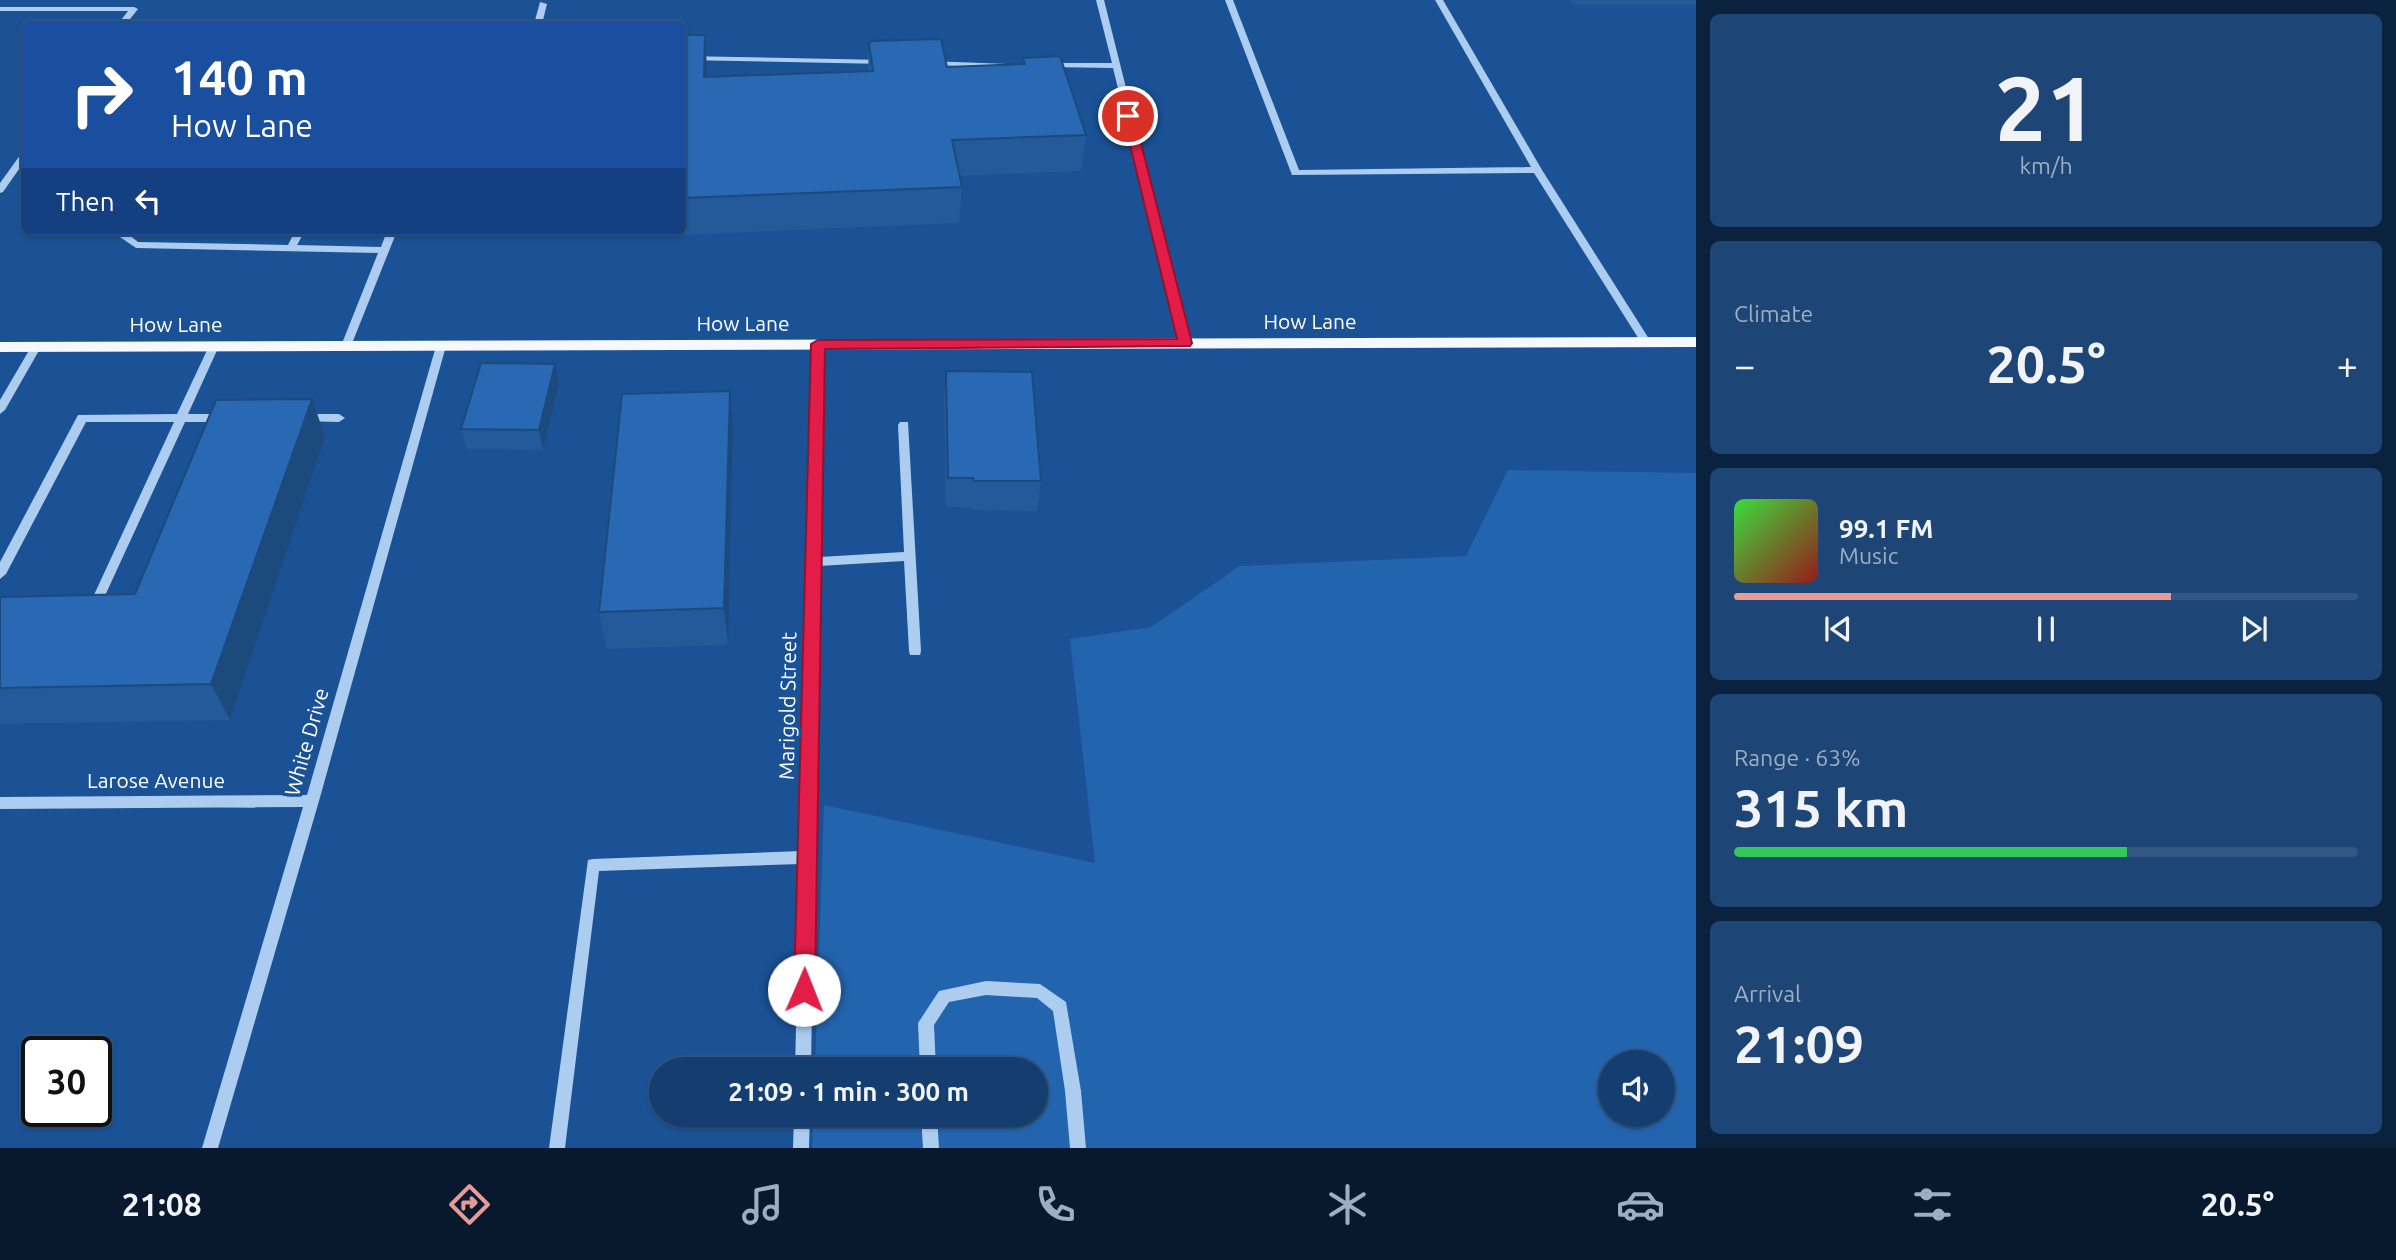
<!DOCTYPE html>
<html lang="en">
<head>
<meta charset="utf-8">
<style>
  :root { --surface:#143e70; --page:#1d4575; --text:#f1f3f6; --muted:#9daec3; --line:#335783; --accent:#e69b98 }
  body { margin:0; font-family:Ubuntu,sans-serif; background:var(--page); color:var(--text); height:100vh; display:flex; flex-direction:column; font-size:26px; white-space:nowrap }
  * { box-sizing:border-box; margin:0 }
  p { font-size:23px; color:var(--muted) }
  .icon { flex:none; width:38px; height:38px; fill:none; stroke:currentColor; stroke-width:2; stroke-linecap:round; stroke-linejoin:round }
  .map { position:relative; flex:1; overflow:hidden }
  .panel { display:flex; flex-direction:column; gap:14px; padding:14px; background:#0b223e; width:700px }
  .panel>* { flex:none }
  .top-card { position:absolute; left:21px; top:21px; width:665px; height:214px; border-radius:10px; box-shadow:0 2px 5px #0004,0 0 0 2px var(--line); background:#1a4fa0; color:#fff; overflow:hidden }
  .tools { position:absolute; left:1598px; top:1050px; display:grid; gap:14px }
  .tools a { display:grid; place-items:center; width:77px; height:77px; border-radius:50%; background:var(--surface); box-shadow:0 2px 5px #0004,0 0 0 2px var(--line); font-size:35px }
  .speed { position:absolute; left:21px; top:1036px; display:flex; gap:14px; font-size:35px; font-weight:700; text-align:center }
  .speed>* { display:grid; place-content:center; width:91px; height:91px; border-radius:50%; background:var(--surface); box-shadow:0 2px 5px #0004,0 0 0 2px var(--line); line-height:1 }
  .speed .limit { border:4px solid #111; border-radius:10px; background:#fff; color:#111 }
  .pin { position:absolute; display:grid; place-items:center; width:60px; height:60px; color:#fff; margin:-30px; border:4px solid #fff; border-radius:50%; box-shadow:0 2px 7px #0007 }
  .me { position:absolute; width:77px; margin:-38px; rotate:1deg; stroke-linejoin:round; filter:drop-shadow(0 0 5px #0008) }
  .turn { display:flex; align-items:center; gap:24px; height:147px; padding:0 35px; font-size:32px }
  .turn .icon { width:91px; height:91px; stroke-width:2.5 }
  .turn b { display:block; font-size:49px; line-height:60px }
  .then { display:flex; align-items:center; height:66px; padding:0 35px; background:#0003; gap:14px; font-size:26px }
  .big { font-size:52px; font-weight:700; line-height:1.1 }
  .panel .widget { flex:1; display:flex; flex-direction:column; justify-content:center; gap:10px; min-width:0; padding:0 24px; border-radius:10px; background:var(--page) }
  .panel .dial { align-items:center; gap:0 }
  .dial b { font-size:91px; line-height:1 }
  .song { display:flex; align-items:center; gap:21px }
  .cover { width:84px; height:84px; border-radius:10px; background:linear-gradient(135deg,hsl(120 70% 55%),hsl(0 70% 35%)) }
  .played { height:7px; border-radius:4px; background:linear-gradient(90deg,var(--accent) 70%,var(--line) 70%) }
  .keys { display:flex; justify-content:space-around; direction:ltr }
  .heat { display:flex; justify-content:space-between; align-items:center; font-size:38px; direction:ltr }
  .charge { height:10px; border-radius:5px; background:linear-gradient(90deg,#34c759 63%,var(--line) 0) }
  .trip { position:absolute; left:649px; top:1057px; width:399px; height:70px; border-radius:35px; background:var(--surface); box-shadow:0 2px 5px #0004,0 0 0 2px var(--line); font-weight:700; line-height:70px; text-align:center }
  .menu { display:flex; height:112px; justify-content:space-around; align-items:center; background:#08192d; color:var(--muted) }
  .menu .icon { width:49px; height:49px }
  .menu .current { color:var(--accent) }
  .menu b { font-size:32px; color:var(--text) }
  main { display:flex; flex:1; min-height:0 }
  .map>svg:first-child { display:block }
  .green { fill:#2364ae; fill-rule:evenodd }
  .lines { fill:none; stroke-linecap:round; stroke-linejoin:round }
  .minor { fill:#acccf0; fill-rule:evenodd }
  .major { fill:#f5f9ff; fill-rule:evenodd }
  .wall { fill:#235a9a }
  .shaded-wall { fill:#1d4a7d }
  .building { fill:#2969b3; stroke:#1d4a7d; stroke-width:2 }
  .route { fill:#e11d48; stroke:#92132f; stroke-width:2 }
  .labels { text-anchor:middle; stroke-width:7; stroke-linejoin:round; paint-order:stroke }
  .street-label { font-size:21px; fill:#fff; stroke:#1a5295 }
</style>
</head>
<body>
<main>
<div class="map">
<svg width="1696" height="1148" viewBox="0 0 1696 1148">
  <rect width="100%" height="100%" fill="#1a5295"/>
  <path class="green" d="M1508,470L1696,473V1148H812L813,1115H1036V1069H815L824,805L1095,863L1070,639L1151,627L1240,566L1466,556ZM1610,1062H1662V1115H1610Z"/>
  <g class="lines">
    <g class="minor">
      <polygon points="1096,0 1104,0 1190,343 1185,346 1180,343 1113,68 1047,67 1043,65 1047,63 1112,63"/>
      <polygon points="1225,0 1233,0 1299,170 1531,167 1435,0 1443,0 1542,170 1651,342 1650,344 1642,344 1534,173 1292,175"/>
      <polygon points="540,2 547,4 542,24 534,24"/>
      <polygon points="0,7 134,7 138,9 126,24 118,24 128,11 0,11"/>
      <polygon points="682,56 885,60 889,62 885,64 682,60"/>
      <polygon points="928,61 1008,64 1012,66 1008,68 931,65 928,65"/>
      <polygon points="24,153 24,162 3,192 0,193 0,183 21,154"/>
      <polygon points="120,231 130,231 128,234 138,242 288,245 295,231 305,231 297,245 381,247 387,231 397,231 351,346 346,349 341,346 378,253 136,248 120,237 118,235"/>
      <polygon points="818,341 823,344 820,557 904,552 898,425 900,422 908,422 921,651 920,655 910,655 909,651 904,561 819,566 811,1069 795,1069 800,864 599,871 565,1148 549,1148 588,860 593,859 800,851 813,344"/>
      <polygon points="214,343 219,346 188,414 224,414 230,418 224,422 185,422 97,613 89,613 87,610 174,422 86,422 6,574 0,579 0,562 78,415 177,414 209,346"/>
      <polygon points="441,343 446,346 319,801 218,1148 202,1148 303,807 0,809 0,797 307,795 436,346"/>
      <polygon points="36,344 41,347 5,410 0,414 0,400 31,347"/>
      <polygon points="302,414 339,414 345,418 339,422 298,421 296,418"/>
      <polygon points="986,981 1040,984 1066,1002 1081,1091 1086,1148 1070,1148 1065,1091 1053,1011 1037,998 986,995 949,1002 934,1025 936,1069 920,1069 918,1023 939,991"/>
      <polygon points="794,1115 810,1115 809,1148 793,1148"/>
      <polygon points="921,1115 937,1115 939,1148 923,1148"/>
    </g>
    <polygon class="major" points="1696,337 1696,347 0,352 0,342"/>
  </g>
  <g class="wall">
    <polygon points="1570,0 1696,0 1696,5 1573,5"/>
    <polygon points="682,35 705,35 707,77 868,72 869,43 947,67 1023,64 1023,58 1086,135 1081,171 959,176 962,187 959,223 659,236 658,231 682,231"/>
    <polygon points="946,371 1041,481 1037,511 971,510 971,508 946,507 944,401"/>
    <polygon points="559,384 543,450 467,449 461,429"/>
    <polygon points="730,391 733,429 728,645 606,649 599,612"/>
    <polygon points="312,399 325,437 230,720 0,724 0,597 135,594"/>
  </g>
  <g class="shaded-wall">
    <polygon points="705,35 707,70 707,113 704,77"/>
    <polygon points="555,364 559,384 543,450 539,430"/>
    <polygon points="730,391 733,429 728,645 724,608"/>
    <polygon points="312,399 325,437 230,720 211,684"/>
  </g>
  <g class="building">
    <polygon points="682,35 705,35 704,77 873,71 869,43 872,41 941,39 947,67 1025,64 1023,58 1060,56 1086,135 952,140 962,187 682,198"/>
    <polygon points="481,363 555,364 539,430 461,429"/>
    <polygon points="946,371 1032,372 1041,481 974,481 973,478 948,478"/>
    <polygon points="730,391 724,608 599,612 622,394"/>
    <polygon points="312,399 211,684 0,688 0,597 135,594 216,400"/>
  </g>
  <polygon class="route" points="1128,113 1134,116 1192,343 1190,346 825,349 815,990 812,996 804,999 797,996 794,990 811,344 818,340 1177,339 1123,116"/>
  <g class="labels">
    <g class="street-label">
      <text x="1310" y="329">How Lane</text>
      <text x="743" y="331">How Lane</text>
      <text x="176" y="332">How Lane</text>
      <text transform="translate(788 706) rotate(-89)" y="7">Marigold Street</text>
      <text transform="translate(307 742) rotate(-74)" y="7">White Drive</text>
      <text x="156" y="788">Larose Avenue</text>
    </g>
  </g>
</svg>
<div class="tools">
<a><svg class="icon" aria-label="sound" viewBox="0 0 24 24"><path d="M4 9h4l5-4v14l-5-4H4zM17 9q2 3 0 6"/></svg></a>
</div>
<div class="speed"><div class="limit">30</div></div>
<div class="pin" style="left:1128px;top:116px;background:#d93025"><svg class="icon" aria-label="arrive" viewBox="0 0 24 24"><path d="M6 21V4h12l-3 4 3 4H6"/></svg></div>
<svg class="me" style="left:804px;top:990px" viewBox="-20 -20 40 40"><circle r="19" fill="#fff"/><path d="M0-13L10 11 0 6-10 11z" fill="#e11d48"/></svg>
<div class="trip">21:09 · 1 min · 300 m</div>
<div class="top-card">
<div class="turn"><svg class="icon" aria-label="right" viewBox="0 0 24 24"><path d="M7 20v-9h11M14 6l5 5-5 5"/></svg><div><b>140 m</b>How Lane</div></div>
<div class="then">Then<svg class="icon" aria-label="left" viewBox="0 0 24 24"><path d="M17 20v-9H6M10 6l-5 5 5 5"/></svg></div>
</div>
</div>
<section class="panel">
<div class="widget dial"><b>21</b><p>km/h</p></div>
<div class="widget"><p>Climate</p>
<div class="heat"><a>−</a><b class="big">20.5°</b><a>+</a></div>
</div>
<div class="widget">
<div class="song"><i class="cover"></i><div><b>99.1 FM</b><p>Music</p></div></div>
<div class="played"></div>
<div class="keys"><svg class="icon" aria-label="previous" viewBox="0 0 24 24"><path d="M18 5L8 12l10 7zM5 5v14"/></svg><svg class="icon" aria-label="pause" viewBox="0 0 24 24"><path d="M8 5v14M16 5v14"/></svg><svg class="icon" aria-label="next" viewBox="0 0 24 24"><path d="M6 5l10 7-10 7zM19 5v14"/></svg></div>
</div>
<div class="widget"><p>Range · 63%</p><b class="big">315 km</b><div class="charge"></div></div>
<div class="widget"><p>Arrival</p><b class="big">21:09</b></div>
</section>
</main>
<nav class="menu">
<b>21:08</b>
<svg class="icon current" aria-label="directions" viewBox="0 0 24 24"><path d="M12 3l9 9-9 9-9-9zM9 14v-3h6M13 9l2 2-2 2"/></svg>
<svg class="icon" aria-label="music" viewBox="0 0 24 24"><path d="M9 18V5l10-2v13"/><circle cx="6" cy="18" r="3"/><circle cx="16" cy="16" r="3"/></svg>
<svg class="icon" aria-label="phone" viewBox="0 0 24 24"><path d="M5 4h4l2 5-3 2q2 4 5 5l2-3 5 2v4C11 20 4 13 5 4z"/></svg>
<svg class="icon" aria-label="climate" viewBox="0 0 24 24"><path d="M12 3v18M4 7l16 10M4 17L20 7"/></svg>
<svg class="icon" aria-label="car" viewBox="0 0 24 24"><path d="M5 17H2v-5l4-1 3-4h7l3 4 3 1v5h-3M9 17h6M6 11h13"/><circle cx="7" cy="17" r="2"/><circle cx="17" cy="17" r="2"/></svg>
<svg class="icon" aria-label="filters" viewBox="0 0 24 24"><path d="M4 7h16M4 17h16"/><circle cx="9" cy="7" r="2"/><circle cx="15" cy="17" r="2"/></svg>
<b>20.5°</b>
</nav>
</body>
</html>
